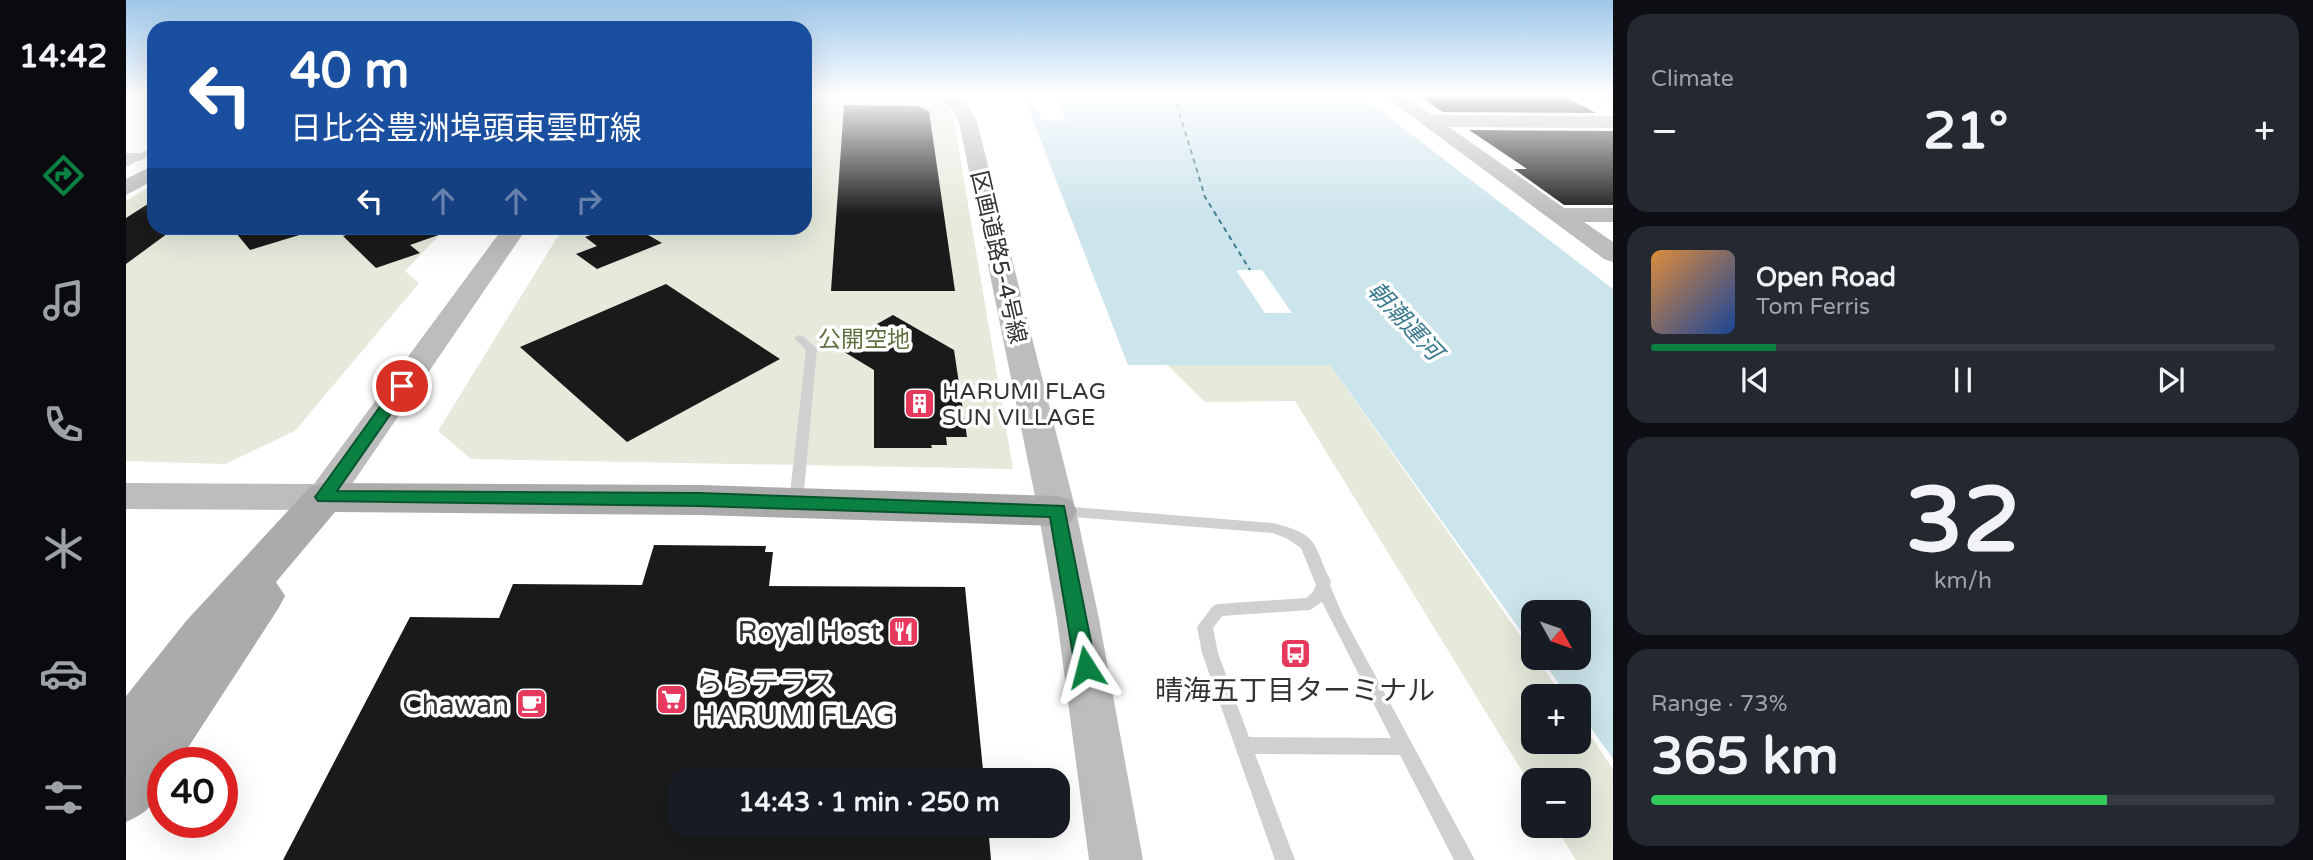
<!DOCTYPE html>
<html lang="en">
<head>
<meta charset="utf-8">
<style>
  :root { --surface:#171b24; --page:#242831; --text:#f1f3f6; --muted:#9ea1a6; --line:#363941; --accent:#0b8043 }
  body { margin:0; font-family:"Varela Round","Noto Sans JP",sans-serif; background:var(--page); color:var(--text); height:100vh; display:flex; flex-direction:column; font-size:26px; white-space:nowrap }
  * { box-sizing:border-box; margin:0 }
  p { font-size:23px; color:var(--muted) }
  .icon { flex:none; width:38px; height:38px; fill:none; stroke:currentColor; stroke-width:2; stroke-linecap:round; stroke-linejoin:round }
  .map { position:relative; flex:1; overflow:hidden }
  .panel { display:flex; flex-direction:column; gap:14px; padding:14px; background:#0d0f14; width:700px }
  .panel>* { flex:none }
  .hud { position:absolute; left:21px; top:21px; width:665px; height:214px; border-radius:21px; box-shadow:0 7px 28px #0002; background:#1a4fa0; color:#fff; overflow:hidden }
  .needle { width:46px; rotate:130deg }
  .fabs { position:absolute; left:1395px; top:600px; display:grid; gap:14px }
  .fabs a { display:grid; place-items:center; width:70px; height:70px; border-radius:14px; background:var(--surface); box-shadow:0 7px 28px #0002; font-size:35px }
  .speed { position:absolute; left:21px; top:747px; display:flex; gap:14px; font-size:35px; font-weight:700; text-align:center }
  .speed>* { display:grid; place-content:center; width:91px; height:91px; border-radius:50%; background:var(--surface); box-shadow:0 7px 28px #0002; line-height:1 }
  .speed .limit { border:10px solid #d22; background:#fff; color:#111 }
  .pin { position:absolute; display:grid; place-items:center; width:60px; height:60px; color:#fff; margin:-30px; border:4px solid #fff; border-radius:50%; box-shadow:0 2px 7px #0007 }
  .me { position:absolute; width:77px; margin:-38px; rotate:351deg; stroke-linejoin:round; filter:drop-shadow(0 0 5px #0008) }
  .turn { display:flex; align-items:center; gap:24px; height:147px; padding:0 28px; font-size:32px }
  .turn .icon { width:91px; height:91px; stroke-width:2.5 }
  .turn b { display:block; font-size:49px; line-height:60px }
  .lanes { display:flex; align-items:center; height:66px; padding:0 28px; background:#0003; justify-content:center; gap:35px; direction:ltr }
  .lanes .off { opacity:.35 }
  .big { font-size:52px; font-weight:700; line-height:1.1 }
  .panel .tile { flex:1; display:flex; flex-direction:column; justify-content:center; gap:10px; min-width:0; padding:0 24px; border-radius:21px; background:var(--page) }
  .panel .dial { align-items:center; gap:0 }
  .dial b { font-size:91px; line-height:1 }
  .song { display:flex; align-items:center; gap:21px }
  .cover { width:84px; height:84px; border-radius:10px; background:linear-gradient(135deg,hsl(30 70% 55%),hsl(220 70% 35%)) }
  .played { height:7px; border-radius:4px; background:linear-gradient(90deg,var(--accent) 20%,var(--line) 20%) }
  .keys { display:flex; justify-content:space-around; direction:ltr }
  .heat { display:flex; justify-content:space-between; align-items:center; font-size:38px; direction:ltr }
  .charge { height:10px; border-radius:5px; background:linear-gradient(90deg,#34c759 73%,var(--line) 0) }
  .trip { position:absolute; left:542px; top:768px; width:402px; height:70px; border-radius:21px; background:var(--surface); box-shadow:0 7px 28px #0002; font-weight:700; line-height:70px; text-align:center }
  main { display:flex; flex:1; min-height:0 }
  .tab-bar { display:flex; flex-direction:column; width:126px; justify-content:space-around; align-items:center; background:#090b0e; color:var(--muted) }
  .tab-bar .icon { width:49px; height:49px }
  .tab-bar .on { color:var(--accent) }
  .tab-bar b { font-size:32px; color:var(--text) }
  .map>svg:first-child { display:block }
  .green { fill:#e5eadb }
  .water { fill:#cce4ec }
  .pier { fill:#fff }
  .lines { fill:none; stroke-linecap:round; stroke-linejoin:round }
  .ferry { stroke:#3c7b90; stroke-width:2; stroke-dasharray:5 4.5; stroke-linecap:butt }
  .building { fill:#1a1a1a }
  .lane { fill:#d0d0d0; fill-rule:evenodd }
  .street { fill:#d0d0d0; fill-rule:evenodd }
  .secondary { fill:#bdbdbd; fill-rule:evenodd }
  .primary { fill:#ababab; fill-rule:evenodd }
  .route { fill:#0b8043; stroke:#07532c; stroke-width:2 }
  .labels { text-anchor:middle; stroke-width:7; stroke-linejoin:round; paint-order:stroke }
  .street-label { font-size:23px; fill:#333; stroke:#fff }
  .park-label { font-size:23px; fill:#5d703f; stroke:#fff }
  .poi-label { font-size:23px; fill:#333; stroke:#fff; text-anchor:start }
  .water-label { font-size:24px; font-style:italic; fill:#3c7b90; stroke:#fff }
  .near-poi-label { font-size:28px; fill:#333; stroke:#fff; text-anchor:end }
</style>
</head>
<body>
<main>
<nav class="tab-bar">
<b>14:42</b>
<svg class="icon on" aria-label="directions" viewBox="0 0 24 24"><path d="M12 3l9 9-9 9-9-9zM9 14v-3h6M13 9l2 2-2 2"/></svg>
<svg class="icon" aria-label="music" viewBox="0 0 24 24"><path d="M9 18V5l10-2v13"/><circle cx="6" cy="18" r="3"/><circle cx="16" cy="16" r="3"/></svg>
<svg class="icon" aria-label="phone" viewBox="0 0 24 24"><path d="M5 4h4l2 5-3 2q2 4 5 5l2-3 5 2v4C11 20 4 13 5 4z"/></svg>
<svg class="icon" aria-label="climate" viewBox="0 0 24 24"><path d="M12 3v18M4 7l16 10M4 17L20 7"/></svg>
<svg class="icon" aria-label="car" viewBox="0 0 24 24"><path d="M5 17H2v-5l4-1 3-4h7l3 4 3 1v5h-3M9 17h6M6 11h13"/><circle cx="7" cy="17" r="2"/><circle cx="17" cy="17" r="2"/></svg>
<svg class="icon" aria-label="filters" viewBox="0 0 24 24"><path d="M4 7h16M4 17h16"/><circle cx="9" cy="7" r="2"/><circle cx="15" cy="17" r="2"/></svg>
</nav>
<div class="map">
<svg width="1487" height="860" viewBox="0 0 1487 860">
  <rect width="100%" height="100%" fill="#fff"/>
  <g class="green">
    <polygon points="679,95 800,95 826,110 887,469 345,459 312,431 437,228 679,228"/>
    <polygon points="28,184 28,228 320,228 279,271 293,283 169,431 99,464 0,461 0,201"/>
    <polygon points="1041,365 1204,365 1437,696 1407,696 1407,742 1452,742 1453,719 1487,769 1487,860 1450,860 1429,826 1452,826 1452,780 1407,780 1407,789 1169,401 1079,402"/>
  </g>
  <polygon class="water" points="897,95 1234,95 1487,289 1487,759 1453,711 1452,696 1442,696 1414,658 1452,658 1452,612 1407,612 1407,648 1204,365 1002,365"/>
  <g class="pier">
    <polygon points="904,95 928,95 940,121 916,120"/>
    <polygon points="1110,270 1136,270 1166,313 1139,313"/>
  </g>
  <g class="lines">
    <polyline class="ferry" points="1048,95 1079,197 1124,270"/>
  </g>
  <g class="building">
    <polygon points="1291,95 1436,95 1470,113 1317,112"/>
    <polygon points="718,105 792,106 803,111 829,291 705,291"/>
    <polygon points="1343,130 1487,131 1487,205 1438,205 1388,169 1401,169"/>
    <polygon points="28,200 28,228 49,228 0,264 0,218"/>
    <polygon points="127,228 179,228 180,233 124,250 110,233"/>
    <polygon points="243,228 323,228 324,231 284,245 294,253 250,268 217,236"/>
    <polygon points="485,228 510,228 536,243 471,269 450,254 471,246 459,237"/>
    <polygon points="540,284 654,359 501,442 394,347"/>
    <polygon points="767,315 828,350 841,437 820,437 821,445 805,445 806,448 748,448 748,370 710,347"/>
    <polygon points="528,545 640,546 639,552 647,552 643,586 839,587 858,780 555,780 555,826 862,826 865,860 157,860 284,617 373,618 387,584 516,585"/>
  </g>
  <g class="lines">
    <g class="lane">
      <polygon points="28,146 28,151 0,167 0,162"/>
      <polygon points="673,335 677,336 691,349 677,502 675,505 665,505 663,502 680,350 668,338"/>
      <path d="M934,506L1147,523C1161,527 1180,531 1188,544C1195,556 1198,570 1205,581L1204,585L1217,616L1349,860H1328L1274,755L1129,754L1169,860H1149L1076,653L1071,627L1087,606L1092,604L1180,598L1187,592L1190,585L1175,548L1160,538L1146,533L934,516L929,515L927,511L929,507ZM1196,602L1265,738L1123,737L1092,653L1087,628L1096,616L1184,610Z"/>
    </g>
    <polygon class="street" points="0,153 14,153 21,157 14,161 0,161"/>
    <g class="secondary">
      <path d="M810,95C836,95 839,99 851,122L950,511L973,619L1017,860H963L931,619L912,511L833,122L826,109Z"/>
      <polygon points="1257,95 1277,95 1306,115 1487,116 1487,128 1323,127 1438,208 1487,208 1487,222 1458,222 1487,242 1487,262 1478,259"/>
      <polygon points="1469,95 1487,95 1487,105"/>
      <polygon points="28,165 28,180 0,195 0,179"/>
      <polygon points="377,228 401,228 211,506 198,510 0,509 0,483 188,484"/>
    </g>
    <path class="primary" d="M198,483L573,485L931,496L945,500L951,511L945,522L931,526L573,515L209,512L150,582L159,596L152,609L52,763H37C37,794 30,809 0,822V696L61,620L184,487Z"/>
  </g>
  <linearGradient id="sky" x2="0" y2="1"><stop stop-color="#9dc7ea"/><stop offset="0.44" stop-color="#fff"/><stop offset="1" stop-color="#fff" stop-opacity="0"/></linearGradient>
  <rect width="1487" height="215" fill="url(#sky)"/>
  <polygon class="route" points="276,381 284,386 211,491 573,493 938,506 970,667 967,673 960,676 952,673 949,667 924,517 573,506 192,501 189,497 192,493 271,383"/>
  <defs>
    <symbol id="building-square" viewBox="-11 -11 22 22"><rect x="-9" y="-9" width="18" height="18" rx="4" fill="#e7385d" stroke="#fff"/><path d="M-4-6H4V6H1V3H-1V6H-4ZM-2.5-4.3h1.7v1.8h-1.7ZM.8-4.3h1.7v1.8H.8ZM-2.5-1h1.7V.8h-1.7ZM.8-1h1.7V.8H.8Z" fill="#fff"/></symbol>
    <symbol id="restaurant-square" viewBox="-11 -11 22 22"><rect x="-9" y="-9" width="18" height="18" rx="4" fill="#e7385d" stroke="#fff"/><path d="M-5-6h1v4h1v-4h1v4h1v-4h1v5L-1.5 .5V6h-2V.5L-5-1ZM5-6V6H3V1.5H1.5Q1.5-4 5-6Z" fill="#fff"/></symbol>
    <symbol id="bus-square" viewBox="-11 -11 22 22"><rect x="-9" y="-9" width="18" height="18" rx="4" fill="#e7385d" stroke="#fff"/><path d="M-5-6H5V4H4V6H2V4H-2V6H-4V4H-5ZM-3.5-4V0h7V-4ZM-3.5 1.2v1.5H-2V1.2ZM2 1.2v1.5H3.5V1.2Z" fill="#fff"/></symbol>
    <symbol id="supermarket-square" viewBox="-11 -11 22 22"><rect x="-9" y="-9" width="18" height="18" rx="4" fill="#e7385d" stroke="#fff"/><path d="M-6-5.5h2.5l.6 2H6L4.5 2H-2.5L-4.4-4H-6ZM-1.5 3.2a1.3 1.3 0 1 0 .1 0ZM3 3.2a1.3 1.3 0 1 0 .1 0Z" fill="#fff"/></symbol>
    <symbol id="cafe-square" viewBox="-11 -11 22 22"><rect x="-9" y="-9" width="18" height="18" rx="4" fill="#e7385d" stroke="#fff"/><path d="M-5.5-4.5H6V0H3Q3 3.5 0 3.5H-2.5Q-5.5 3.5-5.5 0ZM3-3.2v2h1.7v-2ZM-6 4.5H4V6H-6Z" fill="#fff"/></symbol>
  </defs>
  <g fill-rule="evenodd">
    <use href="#building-square" x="776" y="386" width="35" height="35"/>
    <use href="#restaurant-square" x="760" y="614" width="35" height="35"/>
    <use href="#bus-square" x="1152" y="636" width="35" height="35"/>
    <use href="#supermarket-square" x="528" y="682" width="35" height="35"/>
    <use href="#cafe-square" x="388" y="686" width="35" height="35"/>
  </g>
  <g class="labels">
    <g class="street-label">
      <text transform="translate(873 257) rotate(77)" y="8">区画道路5-4号線</text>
    </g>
    <g class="park-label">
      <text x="738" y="347">公開空地</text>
    </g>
    <g class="poi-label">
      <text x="816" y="399">HARUMI FLAG<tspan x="816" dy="26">SUN VILLAGE</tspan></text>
    </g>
    <g class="water-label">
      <text transform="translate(1279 321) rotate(47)" y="8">朝潮運河</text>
    </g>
    <g class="near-poi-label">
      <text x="755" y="641">Royal Host</text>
      <text x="569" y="693" text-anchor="start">ららテラス<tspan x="569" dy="32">HARUMI FLAG</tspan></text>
      <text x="1169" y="700" text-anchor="middle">晴海五丁目ターミナル</text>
      <text x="383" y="714">Chawan</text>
    </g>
  </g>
</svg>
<div class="fabs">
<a><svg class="needle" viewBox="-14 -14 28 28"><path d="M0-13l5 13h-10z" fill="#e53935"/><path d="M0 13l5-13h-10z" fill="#9ea1a6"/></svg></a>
<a>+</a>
<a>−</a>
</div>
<div class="speed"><div class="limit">40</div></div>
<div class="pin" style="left:276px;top:386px;background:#d93025"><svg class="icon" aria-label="arrive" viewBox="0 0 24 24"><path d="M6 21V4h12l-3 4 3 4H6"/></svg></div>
<svg class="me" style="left:960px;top:667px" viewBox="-20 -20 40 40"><path d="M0-17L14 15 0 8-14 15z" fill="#0b8043" stroke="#fff" stroke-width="4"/></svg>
<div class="trip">14:43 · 1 min · 250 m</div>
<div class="hud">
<div class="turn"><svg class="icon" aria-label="left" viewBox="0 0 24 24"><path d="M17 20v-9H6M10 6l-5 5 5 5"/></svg><div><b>40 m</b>日比谷豊洲埠頭東雲町線</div></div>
<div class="lanes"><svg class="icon" aria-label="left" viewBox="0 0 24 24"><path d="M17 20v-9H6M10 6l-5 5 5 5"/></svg><svg class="icon off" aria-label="ahead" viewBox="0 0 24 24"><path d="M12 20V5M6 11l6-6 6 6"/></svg><svg class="icon off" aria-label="ahead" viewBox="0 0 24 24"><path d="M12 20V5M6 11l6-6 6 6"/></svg><svg class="icon off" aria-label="right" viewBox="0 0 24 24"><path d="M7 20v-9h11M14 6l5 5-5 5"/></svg></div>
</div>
</div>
<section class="panel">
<div class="tile"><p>Climate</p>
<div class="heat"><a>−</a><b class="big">21°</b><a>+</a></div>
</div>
<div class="tile">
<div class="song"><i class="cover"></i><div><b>Open Road</b><p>Tom Ferris</p></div></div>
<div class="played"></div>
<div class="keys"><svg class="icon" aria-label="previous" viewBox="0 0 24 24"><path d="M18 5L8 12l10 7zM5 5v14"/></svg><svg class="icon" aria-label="pause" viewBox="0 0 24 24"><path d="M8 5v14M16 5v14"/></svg><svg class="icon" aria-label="next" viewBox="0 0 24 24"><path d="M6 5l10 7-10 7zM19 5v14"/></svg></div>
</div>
<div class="tile dial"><b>32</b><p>km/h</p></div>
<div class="tile"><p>Range · 73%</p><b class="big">365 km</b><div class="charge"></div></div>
</section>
</main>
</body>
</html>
